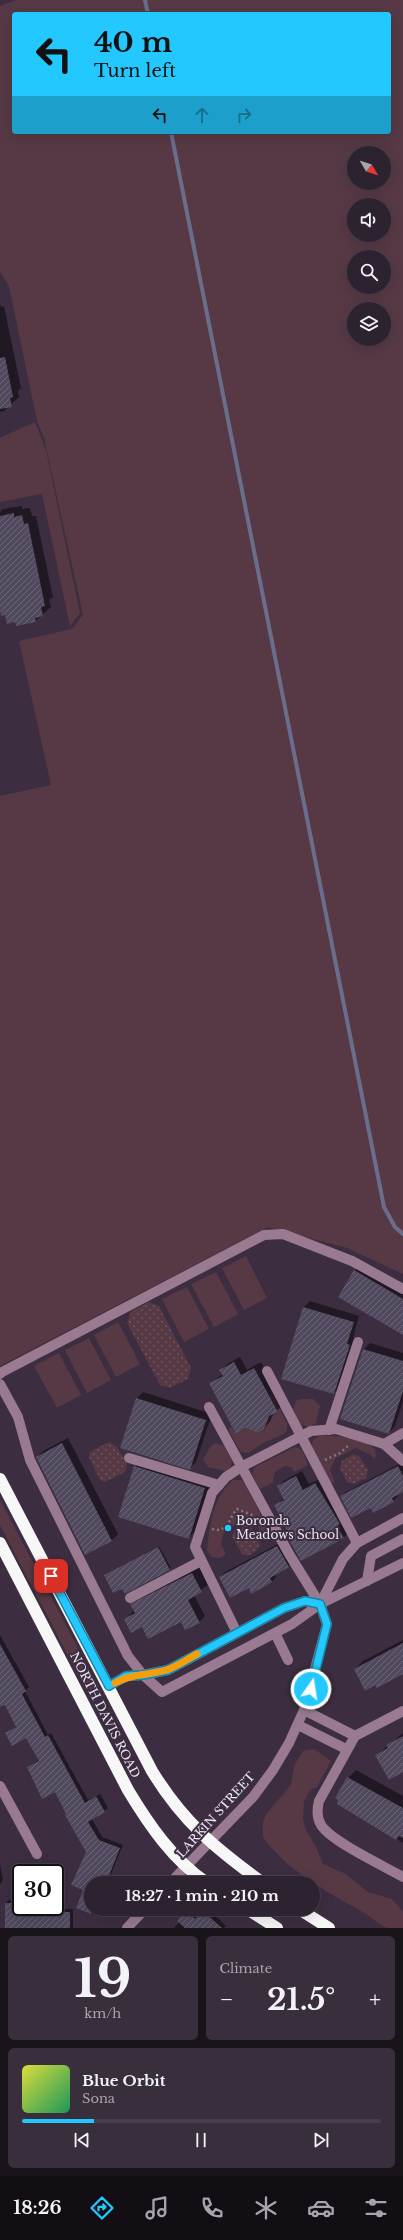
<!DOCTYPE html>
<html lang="en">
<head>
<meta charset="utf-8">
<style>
  :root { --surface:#2d2230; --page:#392f3c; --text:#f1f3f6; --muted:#a7a4ab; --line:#483f4c; --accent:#23c9fe }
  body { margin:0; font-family:"Libre Baskerville",serif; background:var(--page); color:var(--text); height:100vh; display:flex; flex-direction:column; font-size:15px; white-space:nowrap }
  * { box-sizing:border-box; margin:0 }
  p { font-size:13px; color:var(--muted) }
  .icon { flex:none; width:22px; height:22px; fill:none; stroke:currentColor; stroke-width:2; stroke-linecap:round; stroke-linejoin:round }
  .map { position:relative; height:1928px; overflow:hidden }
  .drawer { display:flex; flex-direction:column; gap:8px; padding:8px; background:#19131a; flex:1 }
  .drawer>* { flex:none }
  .hud { position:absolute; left:12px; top:12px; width:379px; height:122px; border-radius:4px; box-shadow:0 4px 16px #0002,0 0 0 1px var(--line); background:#23c9fe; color:#111; overflow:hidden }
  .needle { width:26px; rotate:129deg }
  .fabs { position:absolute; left:347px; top:146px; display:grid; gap:8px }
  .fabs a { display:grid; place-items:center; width:44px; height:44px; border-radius:50%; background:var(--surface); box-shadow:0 4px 16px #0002,0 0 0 1px var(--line); font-size:20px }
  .speed { position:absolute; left:12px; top:1864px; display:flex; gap:8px; font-size:20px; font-weight:700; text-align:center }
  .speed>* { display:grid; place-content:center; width:52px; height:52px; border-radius:50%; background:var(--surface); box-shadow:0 4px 16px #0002,0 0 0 1px var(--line); line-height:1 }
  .speed .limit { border:2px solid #111; border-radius:6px; background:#fff; color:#111 }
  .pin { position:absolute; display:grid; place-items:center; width:34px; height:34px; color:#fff; margin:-17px; border-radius:8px; box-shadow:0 2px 6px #0006 }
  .me { position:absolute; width:44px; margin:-22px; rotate:13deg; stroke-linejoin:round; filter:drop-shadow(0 0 3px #0008) }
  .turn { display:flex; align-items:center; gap:14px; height:84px; padding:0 16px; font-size:18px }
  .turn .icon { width:52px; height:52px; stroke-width:2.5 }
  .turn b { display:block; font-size:28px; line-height:34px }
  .lanes { display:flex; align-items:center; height:38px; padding:0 16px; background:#0003; justify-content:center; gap:20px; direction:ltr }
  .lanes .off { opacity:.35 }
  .big { font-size:30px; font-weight:700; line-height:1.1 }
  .drawer .tile { flex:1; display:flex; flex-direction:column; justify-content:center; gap:6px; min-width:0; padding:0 14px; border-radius:6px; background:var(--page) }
  .drawer .dial { align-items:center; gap:0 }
  .dial b { font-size:52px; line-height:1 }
  .song { display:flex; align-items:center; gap:12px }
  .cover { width:48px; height:48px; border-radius:6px; background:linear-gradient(135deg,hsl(60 70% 55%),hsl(150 70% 35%)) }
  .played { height:4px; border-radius:2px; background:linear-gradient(90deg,var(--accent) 20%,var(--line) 20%) }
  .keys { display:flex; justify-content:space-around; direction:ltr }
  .heat { display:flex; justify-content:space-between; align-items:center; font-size:22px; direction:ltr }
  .drawer .tiles { flex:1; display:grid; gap:8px; grid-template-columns:1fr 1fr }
  .tile:last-child { grid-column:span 2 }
  .trip { position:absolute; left:84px; top:1876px; width:236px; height:40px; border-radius:20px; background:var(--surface); box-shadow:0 4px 16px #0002,0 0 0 1px var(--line); font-weight:700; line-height:40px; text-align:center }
  .tab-bar { display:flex; height:64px; justify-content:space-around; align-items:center; background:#120e13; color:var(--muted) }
  .tab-bar .icon { width:28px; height:28px }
  .tab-bar .on { color:var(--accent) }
  .tab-bar b { font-size:18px; color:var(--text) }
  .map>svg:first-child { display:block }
  .grass { fill:#563944; fill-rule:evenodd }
  .park { fill:url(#park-dots) }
  .shadow { fill:#0007 }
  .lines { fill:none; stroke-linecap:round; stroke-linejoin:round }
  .stream { stroke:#6b6d8c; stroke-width:4 }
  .building { fill:url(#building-hatch) }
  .path { stroke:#807483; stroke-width:2.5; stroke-dasharray:2 3; stroke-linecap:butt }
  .minor { stroke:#997a90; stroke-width:10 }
  .highway { stroke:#f7f7f7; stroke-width:12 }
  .route-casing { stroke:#1783a5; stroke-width:10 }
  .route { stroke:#23c9fe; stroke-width:7 }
  .slow { stroke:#f59e0b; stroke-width:7 }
  .poi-dot { fill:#23c9fe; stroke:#3c2e40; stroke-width:1.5 }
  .labels { text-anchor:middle; stroke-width:4; stroke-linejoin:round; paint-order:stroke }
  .poi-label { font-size:12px; fill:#ebe3ee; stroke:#3c2e40; text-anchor:start }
  .street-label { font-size:12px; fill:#ebe3ee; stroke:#3c2e40 }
</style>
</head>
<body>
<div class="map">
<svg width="403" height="1928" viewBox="0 0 403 1928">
  <defs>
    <pattern id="park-dots" width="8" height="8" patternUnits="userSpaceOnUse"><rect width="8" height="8" fill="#563944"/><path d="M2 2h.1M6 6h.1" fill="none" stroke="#6e565f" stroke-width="1.8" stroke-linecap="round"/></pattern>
    <pattern id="building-hatch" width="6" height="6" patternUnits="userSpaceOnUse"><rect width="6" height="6" fill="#514a5f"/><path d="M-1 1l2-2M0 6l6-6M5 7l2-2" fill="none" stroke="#6a6476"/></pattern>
  </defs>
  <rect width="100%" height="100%" fill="#3c2e40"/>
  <g class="grass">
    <path d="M16,0H403V1274L347,1248L268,1227L0,1366V796L51,785L19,641L72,629L83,615L44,438L37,421L9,286L0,272V6ZM14,14H389V132H14ZM354,153H384V183H354ZM354,205H384V235H354ZM354,257H384V287H354ZM354,309H384V339H354Z"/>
    <polygon points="35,422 46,450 80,613 70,626 42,494 0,502 0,438"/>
    <polygon points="246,1256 267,1298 244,1310 222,1268"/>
    <polygon points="216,1272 238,1314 214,1327 191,1284"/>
    <polygon points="187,1287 209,1329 184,1342 162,1299"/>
    <polygon points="118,1322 140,1364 116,1377 94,1335"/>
    <polygon points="89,1338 111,1380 87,1393 65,1350"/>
    <polygon points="59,1353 81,1395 57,1408 34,1366"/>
    <polygon points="269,1393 274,1397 287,1424 287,1430 284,1434 265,1442 248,1453 241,1452 229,1431 231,1426 236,1434 250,1427 252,1431 258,1433 265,1430 267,1422 266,1419 278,1412"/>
    <polygon points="300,1399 313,1399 320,1406 316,1423 309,1427 299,1424 293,1410 296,1401"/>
    <path d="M319,1436C336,1435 361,1437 375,1449L376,1456L374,1459L371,1455L356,1448L336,1458L330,1470L335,1482L331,1484L312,1446L313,1440Z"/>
    <polygon points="216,1443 224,1446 232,1461 231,1466 226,1471 208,1467 203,1459 211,1446"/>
    <polygon points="295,1447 302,1450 308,1465 294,1472 292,1468 285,1466 275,1472 273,1480 274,1482 260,1489 252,1474 255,1467"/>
    <path d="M233,1480H241L246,1485L269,1532L263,1536L257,1525L242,1521L224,1531L221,1544L226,1554L220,1558L212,1557L207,1551C209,1527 213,1496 233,1480Z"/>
    <polygon points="0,1500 100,1690 92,1695 87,1692 0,1525"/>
    <path d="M314,1749L331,1761L317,1787L310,1790L304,1802L303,1818L305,1828L316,1847L323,1864L346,1874L368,1892L392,1899L403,1912V1928C398,1928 392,1928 388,1928C379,1926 374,1919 368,1915C333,1895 286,1871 263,1837V1822L267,1813L291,1785L294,1766L303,1751Z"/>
  </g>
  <g class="park">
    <polygon points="148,1302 159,1306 191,1368 188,1379 170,1388 160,1385 127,1323 131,1312"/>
    <polygon points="109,1442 117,1447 127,1464 125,1472 105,1482 100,1480 89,1457 90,1452"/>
    <polygon points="353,1454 359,1456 368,1470 366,1478 354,1484 347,1482 340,1468 342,1461"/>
    <polygon points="244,1526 251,1527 260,1544 257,1550 248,1556 242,1554 232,1536 234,1531"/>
  </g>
  <g class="shadow">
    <polygon points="0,304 1,307 4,306 21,388 18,391 19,397 4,411 0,412"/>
    <polygon points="22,506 22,509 30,508 32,516 36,516 53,597 49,600 51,607 35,621 16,621 6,614 0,605 0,512 3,509"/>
    <polygon points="360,1265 403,1289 403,1334 354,1271"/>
    <polygon points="310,1301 359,1316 353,1338 356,1339 340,1387 334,1393 304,1307"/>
    <polygon points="370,1343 403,1353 403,1401 395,1426 389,1433 341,1418 364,1349"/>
    <polygon points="240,1357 247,1370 261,1362 283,1405 274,1413 270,1422 264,1428 210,1383 223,1374 221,1370 227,1364"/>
    <polygon points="143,1392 212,1414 196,1462 190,1468 137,1398"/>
    <polygon points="68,1438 118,1534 112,1540 85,1554 37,1457 43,1451"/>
    <polygon points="141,1461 211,1482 195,1531 189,1538 135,1467"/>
    <polygon points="403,1462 403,1490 397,1494 398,1496 393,1501 371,1506 341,1497 346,1492"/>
    <polygon points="302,1471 309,1484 322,1478 349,1532 343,1538 292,1538 275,1506 284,1498 278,1486 285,1480"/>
    <polygon points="282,1542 294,1562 275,1574 276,1577 272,1582 220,1577 225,1572"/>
    <polygon points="159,1546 171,1568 169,1569 123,1587 105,1575"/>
    <polygon points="199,1567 208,1585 194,1595 205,1616 199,1622 181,1621 142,1626 125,1619 135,1610 132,1605 138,1598"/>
    <polygon points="0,1635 29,1687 25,1691 48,1735 51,1733 88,1800 100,1794 108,1808 92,1819 102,1837 123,1845 108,1881 111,1883 91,1883 91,1909 99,1909 95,1915 77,1907 85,1890 87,1852 56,1791 28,1767 39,1760 27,1737 6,1733 17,1726 5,1703 0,1706"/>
    <polygon points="403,1640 403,1674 376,1684 355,1669 363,1661"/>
    <polygon points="403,1733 403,1771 377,1755"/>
    <polygon points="356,1770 403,1796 403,1843 338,1803 348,1778"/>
    <polygon points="0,1864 3,1880 0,1884"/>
    <polygon points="55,1894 57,1894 57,1909 73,1909 73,1928 6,1928 6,1903 9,1900 21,1900 21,1907 55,1907"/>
    <polygon points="190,1909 199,1917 208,1909 226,1926 224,1928 174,1928"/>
  </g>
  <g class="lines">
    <g class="stream">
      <polyline points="145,0 148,14"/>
      <polyline points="171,132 384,1207 395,1227 403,1234"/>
    </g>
  </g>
  <g class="building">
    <polygon points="5,357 13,397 10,398 12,407 0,409 0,358"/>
    <polygon points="14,513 14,517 22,515 24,524 28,523 45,606 41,607 43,616 35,618 36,622 16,626 15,622 7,624 5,615 1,616 0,610 0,516"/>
    <polygon points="354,1270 403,1299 403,1335 338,1297"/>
    <polygon points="303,1307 354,1322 347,1344 350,1345 334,1394 281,1379"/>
    <polygon points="363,1349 403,1361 403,1391 389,1434 340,1419"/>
    <polygon points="234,1362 241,1375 254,1368 278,1412 269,1416 264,1429 258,1433 246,1428 236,1434 209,1383 223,1376 219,1370"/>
    <polygon points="136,1398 206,1420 190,1470 120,1448"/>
    <polygon points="62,1443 112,1541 85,1555 36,1457"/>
    <polygon points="134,1466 205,1488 189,1539 118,1517"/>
    <polygon points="398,1466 403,1476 403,1492 392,1498 394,1502 373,1513 371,1508 351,1518 340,1496"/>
    <polygon points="296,1476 303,1490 315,1483 340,1524 337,1526 344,1538 301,1561 289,1540 291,1538 274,1505 284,1500 277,1486"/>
    <polygon points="277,1546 289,1567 270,1578 272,1582 251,1594 249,1588 230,1598 219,1577"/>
    <polygon points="158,1547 170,1570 125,1594 122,1589 113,1593 104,1575"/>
    <polygon points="192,1573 202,1592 188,1600 200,1623 185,1630 181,1622 148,1639 142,1627 131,1633 124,1619 135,1613 130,1604"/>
    <polygon points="403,1643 403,1674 377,1688 375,1685 365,1691 354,1669"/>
    <polygon points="0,1644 26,1691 22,1694 45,1737 48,1735 85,1803 96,1796 105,1812 88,1822 99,1840 120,1848 106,1883 91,1883 91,1914 76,1908 83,1890 71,1885 86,1852 65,1815 66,1814 55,1792 42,1799 27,1767 39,1761 26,1738 12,1746 5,1733 16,1727 5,1705 0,1707"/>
    <polygon points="403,1736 403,1772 389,1780 375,1755 388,1748 386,1745"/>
    <polygon points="347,1777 403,1808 403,1838 399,1836 396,1840 337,1804 338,1800 335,1798"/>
    <polygon points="5,1903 21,1903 21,1907 55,1907 55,1912 70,1912 70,1928 5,1928"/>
    <polygon points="186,1911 195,1919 203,1911 222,1928 185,1928 177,1921"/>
  </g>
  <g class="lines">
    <g class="path">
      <polyline points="325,1460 340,1453 349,1445"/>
      <path d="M212,1529C228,1534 229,1517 237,1509L255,1516"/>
    </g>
    <g class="minor">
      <polyline points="267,1371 357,1543"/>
      <polyline points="0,1374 2,1372 264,1235 283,1234 352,1261 403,1289"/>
      <polyline points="0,1384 18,1417 30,1460 128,1656 143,1675 162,1692 292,1624 320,1604 403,1563"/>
      <polyline points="329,1430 358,1342"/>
      <polyline points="384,1444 403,1433"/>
      <polyline points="129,1458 219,1485"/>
      <polyline points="367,1581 371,1556 403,1539"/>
      <polyline points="130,1598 201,1561"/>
      <polyline points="320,1604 343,1559 357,1543 403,1518"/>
      <polyline points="237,1633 195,1547 212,1493 226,1477 241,1467 311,1431 336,1429 384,1444 403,1461"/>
      <polyline points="275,1633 288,1660"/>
      <polyline points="109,1686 126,1676 143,1675 168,1670 284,1608 305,1601 320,1604"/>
      <polyline points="304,1710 355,1736"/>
      <path d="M403,1711L355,1736L319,1801C317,1809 316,1817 321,1825C332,1842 384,1866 403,1877"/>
      <polyline points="298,1725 346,1749"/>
      <polyline points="0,1786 37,1854"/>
      <polyline points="170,1883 253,1797 273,1770 289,1743 304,1710 327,1624 320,1604 289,1554 209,1407"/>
      <polyline points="127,1928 145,1909"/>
    </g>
    <g class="highway">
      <path d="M0,1479L152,1771C183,1822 215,1848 263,1883"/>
      <path d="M0,1543L128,1790C149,1825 173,1860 207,1883"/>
      <polyline points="247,1909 277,1928"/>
      <polyline points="299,1909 329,1928"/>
    </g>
  </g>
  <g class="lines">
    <defs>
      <polyline id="route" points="51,1576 109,1686 126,1676 143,1675 168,1670 284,1608 305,1601 320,1604 327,1624 311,1689"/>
    </defs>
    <use href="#route" class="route-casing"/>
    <use href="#route" class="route"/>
    <path class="slow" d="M115,1683C131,1674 148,1675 166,1670C177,1667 187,1659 197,1654"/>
  </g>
  <circle class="poi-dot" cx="228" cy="1528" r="4"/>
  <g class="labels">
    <g class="poi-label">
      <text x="236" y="1525">Boronda<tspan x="236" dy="14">Meadows School</tspan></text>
    </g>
    <g class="street-label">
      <text transform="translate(105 1715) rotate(63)" y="4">NORTH DAVIS ROAD</text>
      <text transform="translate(216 1815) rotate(-48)" y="4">LARKIN STREET</text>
    </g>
  </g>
</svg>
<div class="fabs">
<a><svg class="needle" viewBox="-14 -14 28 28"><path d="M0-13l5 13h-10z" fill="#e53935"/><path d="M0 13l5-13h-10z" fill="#a7a4ab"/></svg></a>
<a><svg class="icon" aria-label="sound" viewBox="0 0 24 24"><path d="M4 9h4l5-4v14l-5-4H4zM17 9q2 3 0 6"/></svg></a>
<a><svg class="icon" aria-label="search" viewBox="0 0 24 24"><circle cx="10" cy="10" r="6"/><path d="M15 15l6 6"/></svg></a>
<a><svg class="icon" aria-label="layers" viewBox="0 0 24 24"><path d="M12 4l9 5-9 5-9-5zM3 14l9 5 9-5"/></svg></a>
</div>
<div class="speed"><div class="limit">30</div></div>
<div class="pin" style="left:51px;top:1576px;background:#d93025"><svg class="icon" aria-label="arrive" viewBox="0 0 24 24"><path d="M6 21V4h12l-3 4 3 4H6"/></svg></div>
<svg class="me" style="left:311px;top:1689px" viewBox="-20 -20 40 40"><circle r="17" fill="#23c9fe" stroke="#fff" stroke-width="3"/><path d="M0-11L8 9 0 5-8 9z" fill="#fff"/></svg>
<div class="trip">18:27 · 1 min · 210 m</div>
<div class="hud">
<div class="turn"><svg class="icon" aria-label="left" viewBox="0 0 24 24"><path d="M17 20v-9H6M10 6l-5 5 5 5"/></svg><div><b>40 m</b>Turn left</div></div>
<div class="lanes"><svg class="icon" aria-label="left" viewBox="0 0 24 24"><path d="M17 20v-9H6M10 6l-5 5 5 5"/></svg><svg class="icon off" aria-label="ahead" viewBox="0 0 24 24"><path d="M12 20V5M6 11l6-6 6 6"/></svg><svg class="icon off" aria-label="right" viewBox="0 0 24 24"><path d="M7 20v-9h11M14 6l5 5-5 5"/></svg></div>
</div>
</div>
<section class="drawer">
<div class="tiles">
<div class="tile dial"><b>19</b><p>km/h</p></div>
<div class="tile"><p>Climate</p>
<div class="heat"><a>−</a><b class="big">21.5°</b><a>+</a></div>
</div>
<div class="tile">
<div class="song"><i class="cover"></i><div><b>Blue Orbit</b><p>Sona</p></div></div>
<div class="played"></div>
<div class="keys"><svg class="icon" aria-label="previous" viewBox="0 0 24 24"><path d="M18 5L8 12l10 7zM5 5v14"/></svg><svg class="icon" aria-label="pause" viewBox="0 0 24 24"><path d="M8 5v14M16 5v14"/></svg><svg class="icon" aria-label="next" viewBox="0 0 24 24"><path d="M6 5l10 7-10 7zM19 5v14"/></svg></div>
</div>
</div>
</section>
<nav class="tab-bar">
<b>18:26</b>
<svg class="icon on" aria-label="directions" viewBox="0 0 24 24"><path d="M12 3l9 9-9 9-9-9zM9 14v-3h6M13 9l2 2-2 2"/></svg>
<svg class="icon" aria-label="music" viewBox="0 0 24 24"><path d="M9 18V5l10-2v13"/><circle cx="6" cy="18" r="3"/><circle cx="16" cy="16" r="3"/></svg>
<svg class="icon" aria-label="phone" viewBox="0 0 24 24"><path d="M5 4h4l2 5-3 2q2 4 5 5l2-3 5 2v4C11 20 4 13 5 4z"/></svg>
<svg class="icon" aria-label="climate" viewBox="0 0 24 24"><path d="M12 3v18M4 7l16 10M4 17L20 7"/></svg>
<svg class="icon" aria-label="car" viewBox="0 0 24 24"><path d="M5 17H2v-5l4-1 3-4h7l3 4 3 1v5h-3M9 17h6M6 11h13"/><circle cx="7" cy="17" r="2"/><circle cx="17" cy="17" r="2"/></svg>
<svg class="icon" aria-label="filters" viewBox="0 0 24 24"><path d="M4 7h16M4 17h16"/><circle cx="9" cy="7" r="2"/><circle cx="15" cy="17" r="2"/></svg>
</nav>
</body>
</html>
